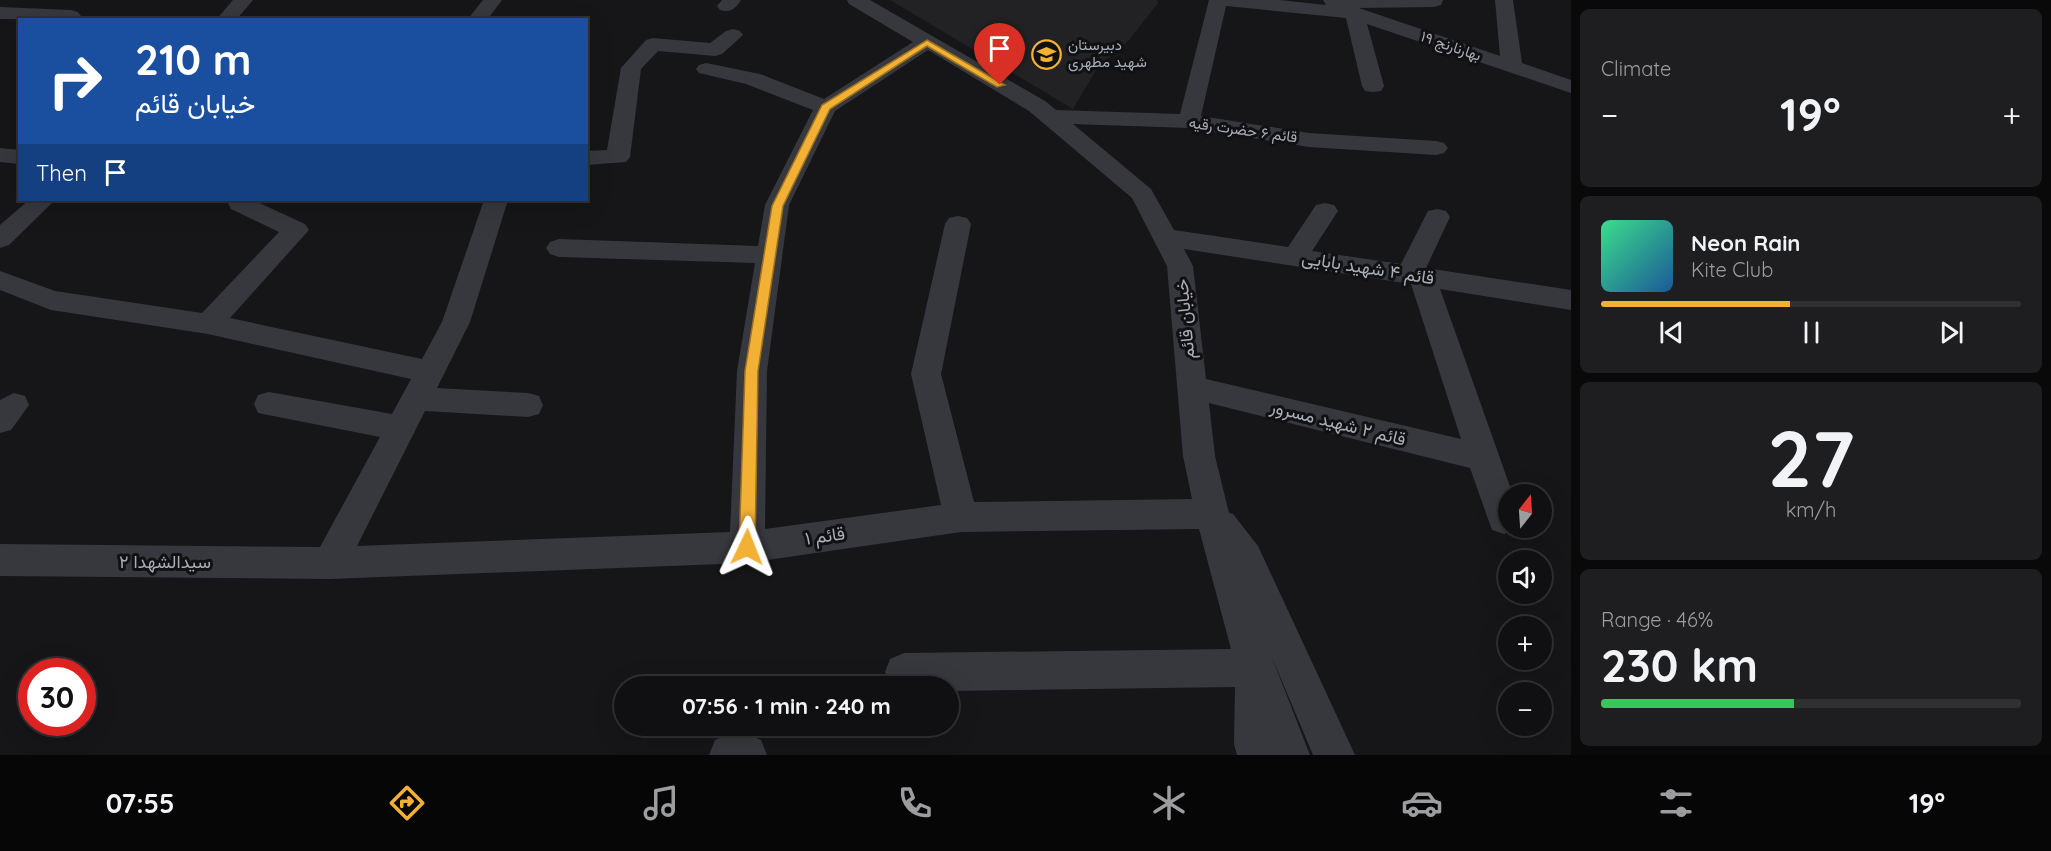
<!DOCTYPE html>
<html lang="en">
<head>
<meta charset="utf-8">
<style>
  :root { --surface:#101012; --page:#1e1e20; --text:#f1f3f6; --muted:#9c9d9f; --line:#303032; --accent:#f2b134 }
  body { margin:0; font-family:Quicksand,Vazirmatn,sans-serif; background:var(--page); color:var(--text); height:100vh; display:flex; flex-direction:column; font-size:22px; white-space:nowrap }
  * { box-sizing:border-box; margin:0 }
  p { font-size:20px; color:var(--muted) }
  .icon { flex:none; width:33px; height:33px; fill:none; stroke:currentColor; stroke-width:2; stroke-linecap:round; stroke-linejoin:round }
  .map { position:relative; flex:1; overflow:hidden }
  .drawer { display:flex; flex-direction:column; gap:9px; padding:9px; background:#09090a; width:480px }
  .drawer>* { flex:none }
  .top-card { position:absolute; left:18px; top:18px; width:570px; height:183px; border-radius:0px; box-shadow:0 6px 24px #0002,0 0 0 2px var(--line); background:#1a4fa0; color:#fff; overflow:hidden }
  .needle { width:39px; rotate:17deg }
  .buttons { position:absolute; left:1498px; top:484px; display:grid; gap:12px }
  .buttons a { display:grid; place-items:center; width:54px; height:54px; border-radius:50%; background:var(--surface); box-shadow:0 6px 24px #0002,0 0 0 2px var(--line); font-size:30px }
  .speed { position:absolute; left:18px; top:658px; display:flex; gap:12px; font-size:30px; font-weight:700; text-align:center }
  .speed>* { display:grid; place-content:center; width:78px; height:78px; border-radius:50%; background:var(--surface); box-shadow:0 6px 24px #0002,0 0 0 2px var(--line); line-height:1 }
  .speed .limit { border:9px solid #d22; background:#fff; color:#111 }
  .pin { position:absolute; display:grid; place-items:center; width:51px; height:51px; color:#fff; margin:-62px -26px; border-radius:50% 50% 50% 0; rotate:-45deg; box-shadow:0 0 6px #0007 }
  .pin .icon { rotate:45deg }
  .me { position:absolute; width:66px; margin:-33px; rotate:2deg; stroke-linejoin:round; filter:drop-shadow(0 0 4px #0008) }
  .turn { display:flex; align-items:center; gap:21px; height:126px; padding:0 18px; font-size:27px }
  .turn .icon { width:78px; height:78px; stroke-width:2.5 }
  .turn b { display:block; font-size:42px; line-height:51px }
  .then { display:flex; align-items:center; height:57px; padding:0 18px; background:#0003; gap:12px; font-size:22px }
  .big { font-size:45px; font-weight:700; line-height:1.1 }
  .drawer .card { flex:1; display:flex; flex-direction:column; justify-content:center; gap:9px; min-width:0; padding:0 21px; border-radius:9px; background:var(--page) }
  .drawer .dial { align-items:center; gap:0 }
  .dial b { font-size:78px; line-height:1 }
  .song { display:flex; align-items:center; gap:18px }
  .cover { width:72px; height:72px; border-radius:9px; background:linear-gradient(135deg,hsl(150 70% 55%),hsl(210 70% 35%)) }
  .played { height:6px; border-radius:3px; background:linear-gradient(90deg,var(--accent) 45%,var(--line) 45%) }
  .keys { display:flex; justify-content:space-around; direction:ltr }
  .heat { display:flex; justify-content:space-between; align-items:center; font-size:33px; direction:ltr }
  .charge { height:9px; border-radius:4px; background:linear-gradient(90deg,#34c759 46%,var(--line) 0) }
  .trip { position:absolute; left:614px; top:676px; width:345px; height:60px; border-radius:30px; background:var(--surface); box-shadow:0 6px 24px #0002,0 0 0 2px var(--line); font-weight:700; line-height:60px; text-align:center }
  .dock { display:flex; height:96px; justify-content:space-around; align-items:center; background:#060607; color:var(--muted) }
  .dock .icon { width:42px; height:42px }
  .dock .selected { color:var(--accent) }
  .dock b { font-size:27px; color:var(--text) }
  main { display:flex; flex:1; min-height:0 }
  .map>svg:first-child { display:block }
  .built { fill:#222225 }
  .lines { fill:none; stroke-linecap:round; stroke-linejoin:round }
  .minor { fill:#37383d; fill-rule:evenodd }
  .route { fill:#f2b134; stroke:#9d7322; stroke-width:1.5 }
  .labels { text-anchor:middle; stroke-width:6; stroke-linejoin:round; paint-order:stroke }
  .far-poi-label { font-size:15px; fill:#a8adb8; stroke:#111113; text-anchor:start }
  .far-street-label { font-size:15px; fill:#a8adb8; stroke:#111113 }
  .street-label { font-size:18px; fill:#a8adb8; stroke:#111113 }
</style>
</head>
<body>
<main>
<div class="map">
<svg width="1571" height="755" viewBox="0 0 1571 755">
  <rect width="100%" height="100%" fill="#161618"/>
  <polygon class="built" points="890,0 1157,0 1158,3 1129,40 1098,67 1073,109"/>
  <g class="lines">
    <g class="minor">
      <polygon points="233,0 253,0 236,20 216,20"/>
      <polygon points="483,0 502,0 487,20 467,20"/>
      <path d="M722,0H741C735,9 731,13 720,10L717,6Z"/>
      <path d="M847,0H870L1045,101L1056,110L1180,114L1209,0H1279L1326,5L1323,0H1443L1441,5L1434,7L1359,8L1500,56L1495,0H1513L1522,63L1571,80V93L1367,24L1384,86L1381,91L1373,92L1365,91L1362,86L1346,18L1226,6L1201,116L1309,133L1436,141L1444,143L1448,148L1444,153L1436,155L1309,147L1189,128L1073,124L1151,189L1174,230L1288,247L1316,205L1325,203L1334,205L1338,211L1312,251L1401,264L1428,211L1437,209L1446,211L1450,217L1426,268L1571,290V310L1440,289L1513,495H1509V528H1517L1504,534L1492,530L1470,468L1209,403L1215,456L1229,513L1233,514L1258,546L1355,755H1313L1271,655L1310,755H1237L1234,744L1235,687L948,691V687L890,685L885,672L890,659L904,653L1231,649L1199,529L961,532L747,563L330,579L0,576V544L320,547L380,437L258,413L254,404L258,395L269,392L392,414L411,379L208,334L51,310L0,290V271L55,291L202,313L279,232L231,209L228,203L230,200H253L305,224L309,230L230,318L422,359L442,322L484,200H508L470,322L437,388L528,393L539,396L543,405L539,414L528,417L425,411L357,546L730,532L737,371L755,263L559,257L550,254L546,248L550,242L559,239L758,246L765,205L813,110L746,84L699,73L696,69L699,65L706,63L760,74L824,99L913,42L849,4ZM928,50L1029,111L1132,198L1167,266L1183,456L1192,499L974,502L941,374L971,224L967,218L958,216L949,218L945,224L911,374L941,505L765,529L767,371L789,205L835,111ZM1184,249L1411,284L1461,439L1206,379L1193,266Z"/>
      <polygon points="0,7 71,10 78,12 81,16 78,20 0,19"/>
      <polygon points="733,29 740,31 743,35 722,54 715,56 658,51 641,69 630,157 626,162 586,165 586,151 607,150 621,68 646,40 653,38 710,43 726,31"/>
      <polygon points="0,148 20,150 20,164 0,162"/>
      <polygon points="29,200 55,200 9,245 0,248 0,225"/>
      <polygon points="14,393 25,396 29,405 11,430 0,433 0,400"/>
      <polygon points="730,734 746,734 761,740 767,755 709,755 715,740"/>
    </g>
  </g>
  <polygon class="route" points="927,40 1005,85 997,87 927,46 830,109 783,206 758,371 755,547 752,552 747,554 741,552 739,547 745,371 772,206 822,105"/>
  <defs>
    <symbol id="school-ring" viewBox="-11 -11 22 22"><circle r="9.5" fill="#111113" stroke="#f2b134" stroke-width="1.5"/><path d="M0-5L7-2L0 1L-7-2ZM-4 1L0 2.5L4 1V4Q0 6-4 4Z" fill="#f2b134"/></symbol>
  </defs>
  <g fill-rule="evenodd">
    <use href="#school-ring" x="1030" y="38" width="33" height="33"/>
  </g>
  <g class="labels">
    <g class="far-poi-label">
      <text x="1068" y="50">دبیرستان<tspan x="1068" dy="17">شهید مطهری</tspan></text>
    </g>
    <g class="far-street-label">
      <text transform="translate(1451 46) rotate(19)" y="5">بهارنارنج ۱۹</text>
      <text transform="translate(1243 130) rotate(8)" y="5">قائم ۶ حضرت رقیه</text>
    </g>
    <g class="street-label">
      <text transform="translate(1368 268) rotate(9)" y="6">قائم ۴ شهید بابایی</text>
      <text transform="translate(1185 319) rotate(-95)" y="6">خیابان قائم</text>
      <text transform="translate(1338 423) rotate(14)" y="6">قائم ۲ شهید مسرور</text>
      <text transform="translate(825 536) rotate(-8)" y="6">قائم ۱</text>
      <text x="165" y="568">سیدالشهدا ۲</text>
    </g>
  </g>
</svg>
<div class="buttons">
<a><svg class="needle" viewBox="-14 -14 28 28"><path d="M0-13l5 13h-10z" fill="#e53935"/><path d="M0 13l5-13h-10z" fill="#9c9d9f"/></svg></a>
<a><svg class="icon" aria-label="sound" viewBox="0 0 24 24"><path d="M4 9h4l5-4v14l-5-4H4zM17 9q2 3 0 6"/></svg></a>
<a>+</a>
<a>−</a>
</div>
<div class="speed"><div class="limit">30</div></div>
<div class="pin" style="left:1000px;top:85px;background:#d93025"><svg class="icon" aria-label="arrive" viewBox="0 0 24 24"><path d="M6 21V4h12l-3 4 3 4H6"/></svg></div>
<svg class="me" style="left:747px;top:547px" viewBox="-20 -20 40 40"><path d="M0-17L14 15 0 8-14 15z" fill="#f2b134" stroke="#fff" stroke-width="4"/></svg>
<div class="trip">07:56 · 1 min · 240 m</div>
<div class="top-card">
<div class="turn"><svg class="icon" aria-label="right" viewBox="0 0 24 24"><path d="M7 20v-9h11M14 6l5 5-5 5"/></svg><div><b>210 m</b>خیابان قائم</div></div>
<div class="then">Then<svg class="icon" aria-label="arrive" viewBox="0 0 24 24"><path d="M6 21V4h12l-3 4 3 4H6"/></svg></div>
</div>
</div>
<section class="drawer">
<div class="card"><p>Climate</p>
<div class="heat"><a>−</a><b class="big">19°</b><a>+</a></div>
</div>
<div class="card">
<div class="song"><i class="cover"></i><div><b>Neon Rain</b><p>Kite Club</p></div></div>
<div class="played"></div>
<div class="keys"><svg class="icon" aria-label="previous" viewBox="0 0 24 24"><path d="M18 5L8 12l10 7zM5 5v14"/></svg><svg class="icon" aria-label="pause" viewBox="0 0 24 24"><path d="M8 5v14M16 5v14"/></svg><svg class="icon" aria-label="next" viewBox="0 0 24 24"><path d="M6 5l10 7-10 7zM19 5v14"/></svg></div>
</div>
<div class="card dial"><b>27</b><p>km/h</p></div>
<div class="card"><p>Range · 46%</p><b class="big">230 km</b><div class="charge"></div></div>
</section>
</main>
<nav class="dock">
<b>07:55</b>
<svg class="icon selected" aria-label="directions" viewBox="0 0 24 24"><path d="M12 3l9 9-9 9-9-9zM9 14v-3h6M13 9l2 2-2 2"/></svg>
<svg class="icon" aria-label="music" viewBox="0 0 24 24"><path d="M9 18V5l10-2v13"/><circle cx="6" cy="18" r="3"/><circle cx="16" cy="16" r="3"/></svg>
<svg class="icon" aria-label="phone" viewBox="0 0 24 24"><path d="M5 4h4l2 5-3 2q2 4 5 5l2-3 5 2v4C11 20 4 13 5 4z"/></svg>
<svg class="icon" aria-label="climate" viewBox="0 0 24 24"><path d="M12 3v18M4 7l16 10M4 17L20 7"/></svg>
<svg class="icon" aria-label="car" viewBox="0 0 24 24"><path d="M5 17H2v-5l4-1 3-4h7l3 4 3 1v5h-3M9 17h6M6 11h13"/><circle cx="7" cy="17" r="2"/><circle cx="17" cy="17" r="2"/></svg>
<svg class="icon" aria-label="filters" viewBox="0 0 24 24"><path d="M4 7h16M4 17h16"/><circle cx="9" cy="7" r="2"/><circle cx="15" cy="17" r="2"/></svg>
<b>19°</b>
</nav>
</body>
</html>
